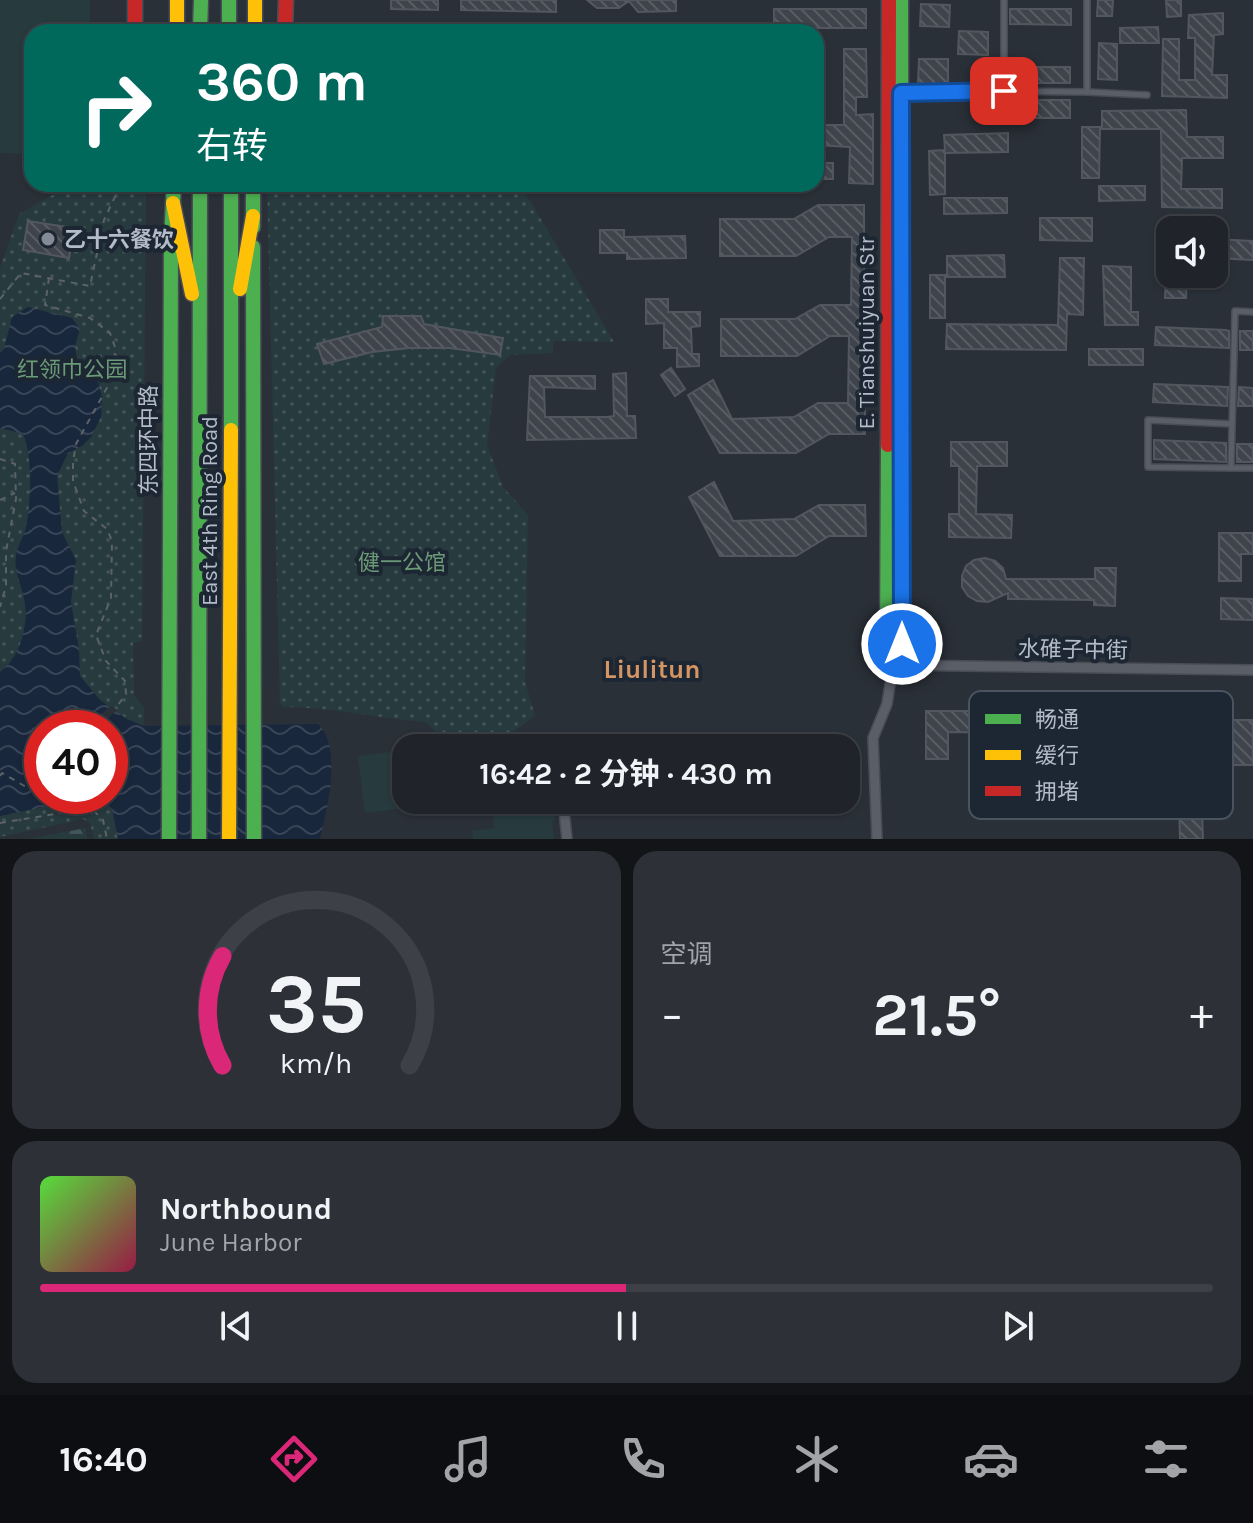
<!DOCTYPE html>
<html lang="zh">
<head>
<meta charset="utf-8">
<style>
  :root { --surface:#20242a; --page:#2d3036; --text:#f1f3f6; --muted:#a2a4a8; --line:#3d4147; --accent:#db2777 }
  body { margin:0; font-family:Karla,"Noto Sans SC",sans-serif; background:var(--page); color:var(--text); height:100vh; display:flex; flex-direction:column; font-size:30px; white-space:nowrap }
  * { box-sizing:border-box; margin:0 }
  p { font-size:26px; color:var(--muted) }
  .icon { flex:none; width:44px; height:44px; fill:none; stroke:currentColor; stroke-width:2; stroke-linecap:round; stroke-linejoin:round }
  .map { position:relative; height:839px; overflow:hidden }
  .details { display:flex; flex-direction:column; gap:12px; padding:12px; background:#121417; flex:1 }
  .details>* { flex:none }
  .guide { position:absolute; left:24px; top:24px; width:800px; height:168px; border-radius:24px; box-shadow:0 2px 6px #0004,0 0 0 2px var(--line); background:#00695c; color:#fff; overflow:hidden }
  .buttons { position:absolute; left:1156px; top:216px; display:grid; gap:16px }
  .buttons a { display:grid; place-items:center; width:72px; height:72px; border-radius:16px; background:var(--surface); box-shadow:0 2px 6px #0004,0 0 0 2px var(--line); font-size:40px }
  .speed { position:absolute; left:24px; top:710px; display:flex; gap:16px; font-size:40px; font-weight:700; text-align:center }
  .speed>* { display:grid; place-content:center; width:104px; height:104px; border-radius:50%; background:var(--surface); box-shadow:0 2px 6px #0004,0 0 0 2px var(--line); line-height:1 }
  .speed .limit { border:12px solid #d22; background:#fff; color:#111 }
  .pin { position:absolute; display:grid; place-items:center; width:68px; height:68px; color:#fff; margin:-34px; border-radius:16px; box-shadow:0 4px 12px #0006 }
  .me { position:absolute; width:88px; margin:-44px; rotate:0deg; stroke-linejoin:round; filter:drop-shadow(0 0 6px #0008) }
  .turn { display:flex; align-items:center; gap:28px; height:168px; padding:0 40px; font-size:36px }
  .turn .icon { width:104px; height:104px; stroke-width:2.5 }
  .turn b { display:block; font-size:56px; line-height:68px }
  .big { font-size:60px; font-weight:700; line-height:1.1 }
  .details .card { flex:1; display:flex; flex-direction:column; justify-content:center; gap:12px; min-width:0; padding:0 28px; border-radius:24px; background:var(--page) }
  .details .dial { align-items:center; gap:0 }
  .dial svg { height:208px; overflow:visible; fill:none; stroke:var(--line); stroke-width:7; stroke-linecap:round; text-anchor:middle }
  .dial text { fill:var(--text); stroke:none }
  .song { display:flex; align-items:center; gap:24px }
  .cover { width:96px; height:96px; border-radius:12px; background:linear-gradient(135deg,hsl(110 70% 55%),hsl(340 70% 35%)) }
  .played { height:8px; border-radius:4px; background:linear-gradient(90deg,var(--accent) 50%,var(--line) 50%) }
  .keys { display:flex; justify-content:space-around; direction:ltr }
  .heat { display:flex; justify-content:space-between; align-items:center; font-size:44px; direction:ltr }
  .details .tiles { flex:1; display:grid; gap:12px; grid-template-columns:1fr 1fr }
  .card:last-child { grid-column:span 2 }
  .trip { position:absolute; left:392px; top:734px; width:468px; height:80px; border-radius:24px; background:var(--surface); box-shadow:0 2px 6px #0004,0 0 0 2px var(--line); font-weight:700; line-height:80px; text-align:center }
  .dock { display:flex; height:128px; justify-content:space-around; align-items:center; background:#0d0e11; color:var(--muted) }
  .dock .icon { width:56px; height:56px }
  .dock .active { color:var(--accent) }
  .dock b { font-size:36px; color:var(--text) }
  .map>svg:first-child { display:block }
  .grass { fill:url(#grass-dots); fill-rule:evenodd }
  .forest { fill:url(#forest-firs) }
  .garden { fill:#273a3e }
  .water { fill:url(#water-waves) }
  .pier { fill:#2a3038 }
  .building { fill:url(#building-back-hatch); stroke:#52575f; stroke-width:2 }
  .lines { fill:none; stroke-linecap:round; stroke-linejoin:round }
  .lane-casing { stroke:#484c55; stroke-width:8 }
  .street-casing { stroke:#484c55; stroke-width:12 }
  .fast-casing { stroke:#484c55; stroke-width:17 }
  .slow-casing { stroke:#484c55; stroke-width:17 }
  .jam-casing { stroke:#484c55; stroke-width:17 }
  .path { stroke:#5c6268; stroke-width:2; stroke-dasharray:6 6; stroke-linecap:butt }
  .lane { stroke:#5a5e66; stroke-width:5 }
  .street { stroke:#5a5e66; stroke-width:9 }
  .fast { stroke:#4caf50; stroke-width:14 }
  .slow { stroke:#ffc107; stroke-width:14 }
  .jam { stroke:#c62828; stroke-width:14 }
  .route-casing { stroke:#114b97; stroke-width:20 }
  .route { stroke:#1a73e8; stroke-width:14 }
  .poi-dot { fill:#848b96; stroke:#1d2633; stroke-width:3 }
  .labels { text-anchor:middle; stroke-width:8; stroke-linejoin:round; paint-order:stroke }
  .poi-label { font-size:22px; font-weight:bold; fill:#b4bcc9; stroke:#1d2633; text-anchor:start }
  .street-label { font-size:22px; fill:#b4bcc9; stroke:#1d2633 }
  .park-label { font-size:22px; fill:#6b9a76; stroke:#1d2633 }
  .quarter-label { font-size:26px; font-weight:bold; fill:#d59563; stroke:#1d2633 }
  .key { fill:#1d2633; stroke:#4a5360; stroke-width:2 }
  .key-label { font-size:22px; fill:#b4bcc9 }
</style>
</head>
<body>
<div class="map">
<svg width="1253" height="839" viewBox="0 0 1253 839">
  <defs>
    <pattern id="grass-dots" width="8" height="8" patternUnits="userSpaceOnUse" patternTransform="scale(2)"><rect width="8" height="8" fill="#273a3e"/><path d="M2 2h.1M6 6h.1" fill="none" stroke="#445559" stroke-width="1.8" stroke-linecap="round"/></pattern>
    <pattern id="forest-firs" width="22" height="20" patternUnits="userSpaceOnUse" patternTransform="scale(2)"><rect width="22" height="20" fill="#273a3e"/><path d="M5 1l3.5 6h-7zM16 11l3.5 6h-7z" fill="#445559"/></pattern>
    <pattern id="water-waves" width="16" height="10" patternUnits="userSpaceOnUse" patternTransform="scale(2)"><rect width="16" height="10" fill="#19273c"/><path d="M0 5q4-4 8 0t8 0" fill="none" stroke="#384457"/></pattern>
    <pattern id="building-back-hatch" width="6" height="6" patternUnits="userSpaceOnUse" patternTransform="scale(2)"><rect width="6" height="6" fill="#3f444c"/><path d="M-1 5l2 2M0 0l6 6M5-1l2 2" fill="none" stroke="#585d64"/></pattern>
  </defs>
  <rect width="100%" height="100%" fill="#2a3038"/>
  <g class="grass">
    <path d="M72,184H146L142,641L133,643L134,695L144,708L143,839H94L90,823L83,819L0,837V268L19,214ZM42,728H110V796H42Z"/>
    <path d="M267,184H520L614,342L553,341V353L510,355L496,368L487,445L503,487L528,515L525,682L535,716C512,731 477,764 448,743C439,737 434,728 425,722C377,718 330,707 283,707L280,703Z"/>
  </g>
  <polygon class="forest" points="86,828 87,839 28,839"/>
  <g class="garden">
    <polygon points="0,0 90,0 90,32 32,32 32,154 0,153"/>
    <polygon points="540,736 542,748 485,748 485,741"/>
    <polygon points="406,750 406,800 468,800 365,813 358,756"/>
    <polygon points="491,800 552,800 555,820 552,822 554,839 473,839 472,831 494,828"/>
  </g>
  <path class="water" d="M28,307L72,318L80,329L75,346L77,359L98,381L102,397L101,417L91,437L82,446L68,453L57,476L62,532L76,560L71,602L79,650L80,676L100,700L127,719L144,726L318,724C343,748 327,809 320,839H118L112,809L100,796H110V728H42V796H98L0,816V672C19,659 28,628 25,605C24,589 13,573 16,556C17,546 24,537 26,527C31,503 33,456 23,434L0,428V353L4,349L12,317Z"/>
  <polygon class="pier" points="112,705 117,710 98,728 69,728 74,724 91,722"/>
  <g class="building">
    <polygon points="391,0 438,0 438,10 391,9"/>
    <polygon points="461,0 556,0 556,12 461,10"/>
    <polygon points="587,0 676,0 676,11 638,12 629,1 619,8 597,8"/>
    <polygon points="1098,0 1113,0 1112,16 1097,16"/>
    <polygon points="1166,0 1181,0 1181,16 1167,17"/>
    <polygon points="921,4 950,5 949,27 920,26"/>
    <rect x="774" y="9" width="92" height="19"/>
    <polygon points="1010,9 1071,9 1071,25 1010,24"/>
    <polygon points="1223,13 1223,34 1214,35 1212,75 1227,75 1227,98 1162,96 1163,39 1179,39 1179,80 1195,80 1195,38 1188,38 1189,15"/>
    <polygon points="1158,27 1159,43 1120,43 1120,28"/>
    <polygon points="959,31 988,32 988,55 958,54"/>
    <polygon points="1099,43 1117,44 1117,80 1098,79"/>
    <polygon points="844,49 866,49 867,97 856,97 856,115 873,114 873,184 849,183 850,147 816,145 816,125 844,125"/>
    <polygon points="919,59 948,59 948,84 918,84"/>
    <rect x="1010" y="67" width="60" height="16"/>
    <polygon points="1035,100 1070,100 1070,118 1034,118"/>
    <polygon points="1186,110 1187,137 1223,137 1223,158 1182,158 1181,189 1222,189 1222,208 1162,207 1161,129 1102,129 1102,111"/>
    <polygon points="1082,127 1100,127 1099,178 1082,178"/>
    <polygon points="1008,133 1008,152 945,153 945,194 930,195 929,151 945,150 944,135"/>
    <rect x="816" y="163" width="17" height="16"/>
    <polygon points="1099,186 1145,186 1145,200 1099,201"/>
    <polygon points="944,198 1007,198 1007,213 944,214"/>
    <polygon points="818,205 864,205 865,434 829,434 796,453 720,453 688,395 713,380 732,419 794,417 818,403 848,403 849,336 830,336 797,356 721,356 721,319 795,319 820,305 851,305 852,237 829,237 796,256 720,256 720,219 794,219"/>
    <polygon points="1040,218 1092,218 1092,241 1040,240"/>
    <polygon points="28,221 74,228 69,258 23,250"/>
    <polygon points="600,230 624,230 624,237 685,236 686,258 627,259 627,253 600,253"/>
    <polygon points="1214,239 1253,241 1253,260 1214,258"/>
    <polygon points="1004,255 1005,277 947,277 947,256"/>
    <polygon points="1060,258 1084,258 1083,315 1067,314 1066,350 946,349 947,324 1058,325"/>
    <polygon points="1103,266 1131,267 1131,312 1138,312 1138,325 1105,325"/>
    <polygon points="1166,274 1187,274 1186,298 1165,298"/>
    <rect x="930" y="275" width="15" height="43"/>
    <polygon points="646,299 668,299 668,312 700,312 700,326 691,327 692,354 699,354 699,366 677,367 677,348 664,348 664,323 646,324"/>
    <polygon points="383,316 421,316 424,324 503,338 500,355 450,348 409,348 372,352 324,364 317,344 382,327"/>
    <polygon points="1156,327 1226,330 1229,331 1229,348 1155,345"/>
    <rect x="1240" y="331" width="13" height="19"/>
    <rect x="1089" y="349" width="54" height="16"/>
    <polygon points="671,368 685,389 675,396 661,375"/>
    <polygon points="626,373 627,416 635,416 636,438 527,440 530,376 595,376 595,389 544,387 545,417 608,417 614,416 613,374"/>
    <polygon points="1154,384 1228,387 1227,406 1153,402"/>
    <polygon points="1239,387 1253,388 1253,406 1238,406"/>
    <polygon points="1154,440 1226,443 1226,462 1154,459"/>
    <polygon points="951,442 1007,442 1007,466 977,466 976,514 1012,515 1011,538 949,537 949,514 959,514 959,466 951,466"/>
    <rect x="1237" y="444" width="16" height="18"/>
    <polygon points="714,482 733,521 794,519 819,505 865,505 866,536 829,536 796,556 720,556 689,497"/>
    <polygon points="1219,533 1253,533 1253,554 1241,554 1241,581 1219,581"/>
    <polygon points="985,558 995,561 1003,568 1006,579 1095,579 1095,568 1116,568 1115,606 1094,605 1094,600 1008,599 1008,593 988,602 977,601 968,596 962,587 962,576 966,566 974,560"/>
    <polygon points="1221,598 1253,599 1253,620 1221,619"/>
    <polygon points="926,711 1014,711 1014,714 1034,714 1034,717 1052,717 1051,739 1012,736 1012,733 948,732 948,759 926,759"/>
    <rect x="1216" y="720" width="37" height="45"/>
    <polygon points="1201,777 1203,839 1180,839 1179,801 1120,802 1119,779"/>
  </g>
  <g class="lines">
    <defs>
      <g id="lane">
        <polyline points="1087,0 1087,92 1147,95"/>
        <polyline points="1004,91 1087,92"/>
        <polyline points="905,93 1004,91 1004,0"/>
        <polyline points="1253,312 1235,311 1231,468 1253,468"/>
        <polyline points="1231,468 1148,467 1148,420 1232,424"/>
      </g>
      <g id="street">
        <polyline points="558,745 558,748"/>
        <polyline points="563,800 567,839"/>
        <polyline points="877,839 873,738 887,704 893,665 1253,670"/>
      </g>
      <g id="fast">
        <polyline points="229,0 229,32"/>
        <polyline points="200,32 201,0"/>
        <polyline points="231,184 231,430"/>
        <polyline points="253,184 253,227"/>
        <polyline points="253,247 254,839"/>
        <polyline points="888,445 887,643 893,665"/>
        <polyline points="893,665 902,644 901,0"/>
        <polyline points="169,839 171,239 174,184"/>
        <polyline points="199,839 200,184"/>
      </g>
      <g id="slow">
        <polyline points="177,0 177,32"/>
        <polyline points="255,0 255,32"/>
        <polyline points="173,203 192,294"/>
        <polyline points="240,289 253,216"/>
        <polyline points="229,839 231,430"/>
      </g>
      <g id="jam">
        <polyline points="135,0 135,32"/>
        <polyline points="285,32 286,0"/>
        <polyline points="888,445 889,0"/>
      </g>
    </defs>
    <use href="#lane" class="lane-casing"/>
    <use href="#street" class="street-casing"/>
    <use href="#fast" class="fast-casing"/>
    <use href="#slow" class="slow-casing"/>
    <use href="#jam" class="jam-casing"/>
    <g class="path">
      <polyline points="49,278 45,305 90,318 110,333 115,347 114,375 76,444 73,462 73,481 84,511 107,529 112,541 111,598 96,635 106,661 125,681 126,694 118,705"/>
      <polyline points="0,299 21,273 90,286 104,220 121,184"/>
      <polyline points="0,459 15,464 16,499 6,551 6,586 0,607"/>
      <polyline points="0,500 15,493"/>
      <polyline points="0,776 2,773 33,791 42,791"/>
      <polyline points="77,796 83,809"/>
      <polyline points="0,823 91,808 103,820 107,839"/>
    </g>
    <use href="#lane" class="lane"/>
    <use href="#street" class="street"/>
    <use href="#fast" class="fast"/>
    <use href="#slow" class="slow"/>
    <use href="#jam" class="jam"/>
  </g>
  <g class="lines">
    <defs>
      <polyline id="route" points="902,644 901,93 1004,91"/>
    </defs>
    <use href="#route" class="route-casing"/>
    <use href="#route" class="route"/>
  </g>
  <circle class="poi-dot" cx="48" cy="239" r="8"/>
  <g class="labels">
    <g class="poi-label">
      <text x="64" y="247">乙十六餐饮</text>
    </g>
    <g class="street-label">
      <text transform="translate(866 333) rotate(-90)" y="8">E. Tianshuiyuan Str</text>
      <text transform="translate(148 440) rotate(-90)" y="8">东四环中路</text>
      <text transform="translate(209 511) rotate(-90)" y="8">East 4th Ring Road</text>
      <text transform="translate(1073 649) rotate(1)" y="8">水碓子中街</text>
    </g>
    <g class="park-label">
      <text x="72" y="377">红领巾公园</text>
      <text x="402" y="570">健一公馆</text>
    </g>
    <g class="quarter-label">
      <text x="652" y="678">Liulitun</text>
    </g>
  </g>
  <rect x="969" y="691" width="264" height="128" rx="12" class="key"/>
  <rect x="985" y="714" width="36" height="10" fill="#4caf50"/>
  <rect x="985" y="750" width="36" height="10" fill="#ffc107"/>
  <rect x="985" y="786" width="36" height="10" fill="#c62828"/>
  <g class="key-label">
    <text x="1035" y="727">畅通</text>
    <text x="1035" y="763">缓行</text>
    <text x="1035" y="799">拥堵</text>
  </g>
</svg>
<div class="buttons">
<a><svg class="icon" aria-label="sound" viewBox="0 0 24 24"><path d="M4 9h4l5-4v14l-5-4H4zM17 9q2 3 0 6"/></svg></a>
</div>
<div class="speed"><div class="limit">40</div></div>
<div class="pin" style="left:1004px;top:91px;background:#d93025"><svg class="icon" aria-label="arrive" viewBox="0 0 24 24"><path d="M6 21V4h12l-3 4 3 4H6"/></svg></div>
<svg class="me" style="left:902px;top:644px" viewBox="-20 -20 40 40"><circle r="17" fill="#1a73e8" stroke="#fff" stroke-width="3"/><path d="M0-11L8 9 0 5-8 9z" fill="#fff"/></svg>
<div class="trip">16:42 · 2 分钟 · 430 m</div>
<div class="guide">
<div class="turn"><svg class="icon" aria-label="right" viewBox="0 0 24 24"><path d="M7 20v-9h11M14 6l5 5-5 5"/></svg><div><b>360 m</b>右转</div></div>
</div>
</div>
<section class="details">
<div class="tiles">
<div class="card dial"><svg viewBox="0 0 100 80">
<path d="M14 69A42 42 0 1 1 86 69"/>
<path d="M14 69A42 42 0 0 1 14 27" stroke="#db2777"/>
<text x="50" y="56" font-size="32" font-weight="700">35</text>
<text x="50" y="72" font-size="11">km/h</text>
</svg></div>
<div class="card"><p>空调</p>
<div class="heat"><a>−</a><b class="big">21.5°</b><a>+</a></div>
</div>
<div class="card">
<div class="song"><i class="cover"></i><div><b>Northbound</b><p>June Harbor</p></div></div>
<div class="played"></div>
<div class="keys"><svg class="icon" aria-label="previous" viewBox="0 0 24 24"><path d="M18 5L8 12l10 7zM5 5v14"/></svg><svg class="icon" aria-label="pause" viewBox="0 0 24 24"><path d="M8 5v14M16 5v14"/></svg><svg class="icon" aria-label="next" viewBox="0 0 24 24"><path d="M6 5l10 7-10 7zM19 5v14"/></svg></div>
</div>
</div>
</section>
<nav class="dock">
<b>16:40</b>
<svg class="icon active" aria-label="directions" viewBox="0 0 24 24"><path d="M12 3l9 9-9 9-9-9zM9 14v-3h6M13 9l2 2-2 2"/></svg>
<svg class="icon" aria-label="music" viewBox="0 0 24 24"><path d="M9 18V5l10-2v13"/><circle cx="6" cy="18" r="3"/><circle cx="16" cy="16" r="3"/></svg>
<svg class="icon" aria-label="phone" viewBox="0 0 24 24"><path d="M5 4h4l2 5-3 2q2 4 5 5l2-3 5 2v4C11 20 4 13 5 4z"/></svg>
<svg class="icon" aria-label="climate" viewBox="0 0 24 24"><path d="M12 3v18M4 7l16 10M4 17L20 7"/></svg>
<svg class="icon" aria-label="car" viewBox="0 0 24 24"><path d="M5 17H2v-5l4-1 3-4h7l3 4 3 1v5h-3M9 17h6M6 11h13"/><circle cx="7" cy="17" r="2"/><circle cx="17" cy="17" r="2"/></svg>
<svg class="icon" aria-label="filters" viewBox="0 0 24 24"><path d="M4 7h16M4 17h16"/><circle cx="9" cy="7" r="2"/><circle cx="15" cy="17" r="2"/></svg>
</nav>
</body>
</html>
